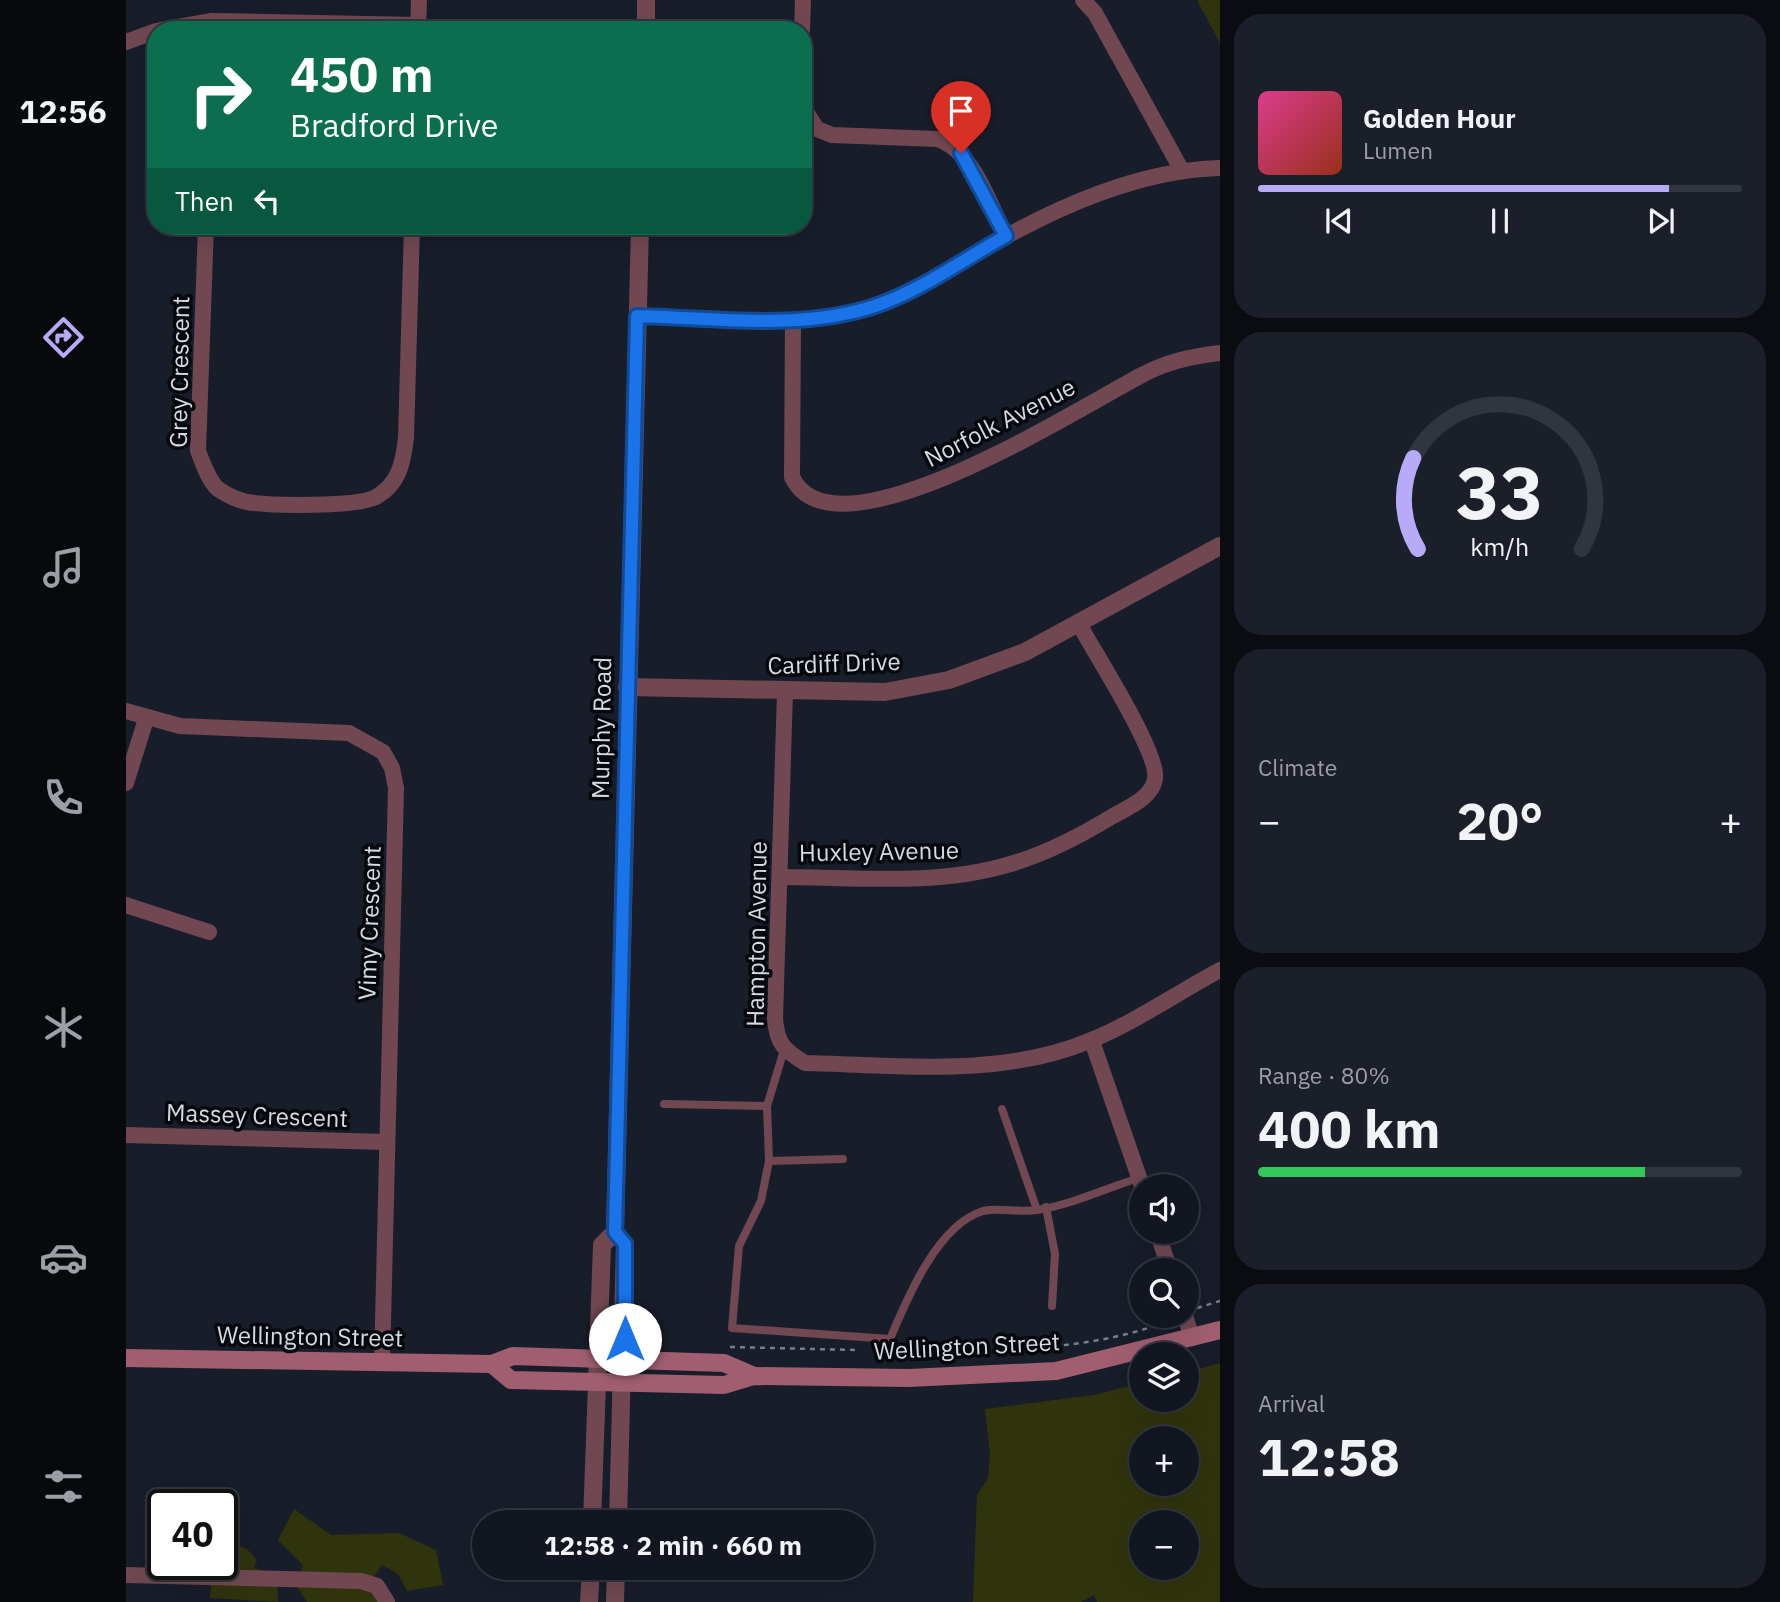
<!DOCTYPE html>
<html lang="en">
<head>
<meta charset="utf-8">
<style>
  :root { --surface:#121620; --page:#1b1f29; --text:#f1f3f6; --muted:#9c9fa5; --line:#31353e; --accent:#b7abf8 }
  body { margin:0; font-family:"IBM Plex Sans",sans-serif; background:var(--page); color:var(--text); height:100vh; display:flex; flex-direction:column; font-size:26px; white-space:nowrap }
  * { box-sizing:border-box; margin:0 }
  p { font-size:23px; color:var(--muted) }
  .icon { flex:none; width:38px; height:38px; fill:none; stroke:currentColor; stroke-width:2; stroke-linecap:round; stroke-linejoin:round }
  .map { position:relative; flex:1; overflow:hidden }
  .panel { display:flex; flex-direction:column; gap:14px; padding:14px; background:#0a0c12; width:560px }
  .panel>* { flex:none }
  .guide { position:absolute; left:21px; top:21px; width:665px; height:214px; border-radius:28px; box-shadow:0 7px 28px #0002,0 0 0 2px var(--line); background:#0b6e4f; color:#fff; overflow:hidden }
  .tools { position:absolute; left:1003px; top:1174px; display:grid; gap:14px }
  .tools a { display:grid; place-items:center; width:70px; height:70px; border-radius:50%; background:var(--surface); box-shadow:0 7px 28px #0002,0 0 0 2px var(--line); font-size:35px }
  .speed { position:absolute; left:21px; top:1489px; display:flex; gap:14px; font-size:35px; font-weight:700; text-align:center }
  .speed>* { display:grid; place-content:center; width:91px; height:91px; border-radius:50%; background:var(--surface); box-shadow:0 7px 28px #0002,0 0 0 2px var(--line); line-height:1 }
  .speed .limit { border:4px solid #111; border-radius:10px; background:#fff; color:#111 }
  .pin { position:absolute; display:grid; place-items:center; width:60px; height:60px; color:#fff; margin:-72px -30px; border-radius:50% 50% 50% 0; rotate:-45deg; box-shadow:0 0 7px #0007 }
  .pin .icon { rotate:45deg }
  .me { position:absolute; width:77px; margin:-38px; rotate:0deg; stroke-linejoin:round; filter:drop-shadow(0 0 5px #0008) }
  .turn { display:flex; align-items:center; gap:24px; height:147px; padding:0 28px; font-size:32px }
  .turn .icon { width:91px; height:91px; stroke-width:2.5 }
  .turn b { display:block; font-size:49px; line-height:60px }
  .then { display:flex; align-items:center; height:66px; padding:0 28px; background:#0003; gap:14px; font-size:26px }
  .big { font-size:52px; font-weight:700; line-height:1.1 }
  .panel .card { flex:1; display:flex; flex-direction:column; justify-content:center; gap:10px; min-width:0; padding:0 24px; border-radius:28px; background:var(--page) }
  .panel .dial { align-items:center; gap:0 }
  .dial svg { height:182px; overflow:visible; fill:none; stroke:var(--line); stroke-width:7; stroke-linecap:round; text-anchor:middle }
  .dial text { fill:var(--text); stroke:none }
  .song { display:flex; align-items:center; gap:21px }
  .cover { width:84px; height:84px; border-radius:10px; background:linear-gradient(135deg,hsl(330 70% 55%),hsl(10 70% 35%)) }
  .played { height:7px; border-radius:4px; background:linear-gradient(90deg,var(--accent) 85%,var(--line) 85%) }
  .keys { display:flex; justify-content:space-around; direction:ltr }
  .heat { display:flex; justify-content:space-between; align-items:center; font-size:38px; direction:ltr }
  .charge { height:10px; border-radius:5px; background:linear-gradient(90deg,#34c759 80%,var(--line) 0) }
  .trip { position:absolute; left:346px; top:1510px; width:402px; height:70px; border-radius:35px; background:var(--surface); box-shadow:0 7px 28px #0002,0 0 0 2px var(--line); font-weight:700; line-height:70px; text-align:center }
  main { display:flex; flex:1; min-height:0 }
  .tab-bar { display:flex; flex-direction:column; width:126px; justify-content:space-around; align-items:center; background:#07090d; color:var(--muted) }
  .tab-bar .icon { width:49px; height:49px }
  .tab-bar .on { color:var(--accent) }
  .tab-bar b { font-size:32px; color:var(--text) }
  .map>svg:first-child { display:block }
  .green { fill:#30340d; fill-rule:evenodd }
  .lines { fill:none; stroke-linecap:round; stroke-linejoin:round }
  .path { stroke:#7a7e89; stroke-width:2.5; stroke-dasharray:5 5; stroke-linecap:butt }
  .service { stroke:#714852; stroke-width:8 }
  .minor { stroke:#714852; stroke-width:16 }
  .tertiary { stroke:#714852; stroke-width:18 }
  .secondary { stroke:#a05e70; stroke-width:18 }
  .route-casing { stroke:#114b97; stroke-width:18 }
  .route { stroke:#1a73e8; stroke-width:12 }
  .labels { text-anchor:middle; stroke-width:7; stroke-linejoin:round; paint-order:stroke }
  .street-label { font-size:24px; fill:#d6dae2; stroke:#06080d }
</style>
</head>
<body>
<main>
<nav class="tab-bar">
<b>12:56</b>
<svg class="icon on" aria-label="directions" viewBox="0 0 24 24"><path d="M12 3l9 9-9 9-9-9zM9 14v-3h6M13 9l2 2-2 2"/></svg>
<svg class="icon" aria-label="music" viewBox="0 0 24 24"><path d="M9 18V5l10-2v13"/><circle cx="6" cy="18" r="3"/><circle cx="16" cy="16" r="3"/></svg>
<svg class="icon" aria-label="phone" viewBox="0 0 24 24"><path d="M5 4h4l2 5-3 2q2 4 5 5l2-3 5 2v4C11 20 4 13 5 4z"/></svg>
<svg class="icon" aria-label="climate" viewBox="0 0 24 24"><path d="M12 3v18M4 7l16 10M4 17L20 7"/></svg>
<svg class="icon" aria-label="car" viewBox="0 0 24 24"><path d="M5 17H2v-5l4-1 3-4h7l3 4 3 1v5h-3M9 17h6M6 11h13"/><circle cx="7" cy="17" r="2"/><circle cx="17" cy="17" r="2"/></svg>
<svg class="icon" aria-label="filters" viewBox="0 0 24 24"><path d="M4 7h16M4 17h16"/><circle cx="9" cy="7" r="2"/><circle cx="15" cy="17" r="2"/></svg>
</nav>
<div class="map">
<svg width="1094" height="1602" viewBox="0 0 1094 1602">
  <rect width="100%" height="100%" fill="#181d2a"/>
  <g class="green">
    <polygon points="1071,0 1094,0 1094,43"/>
    <path d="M1094,1363V1602H971L968,1595L955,1602H847L851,1495L862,1478L864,1455L859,1409L968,1395L1015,1383V1400H1060L1061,1372ZM1060,1438V1484H1015V1438ZM1015,1522H1060V1568H1015Z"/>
    <polygon points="168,1509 205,1535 273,1533 310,1550 317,1585 281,1591 272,1574 256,1565 241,1586 265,1602 181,1602 171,1586 177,1565 152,1540"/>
    <polygon points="100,1540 121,1549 131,1560 128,1568 139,1571 151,1582 152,1602 84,1598 85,1585 62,1580 64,1565 96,1564 96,1542"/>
  </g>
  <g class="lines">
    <g class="path">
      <polyline points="1071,1308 1094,1301"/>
      <polyline points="604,1347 730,1350"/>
      <path d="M768,1350C861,1350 958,1354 1045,1320"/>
    </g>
    <g class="service">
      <path d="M658,1050L641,1106L643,1161L635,1201L613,1246L606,1328L764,1339C781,1299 811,1225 857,1211C873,1207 894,1213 911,1210C945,1205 980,1188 1013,1178"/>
      <polyline points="538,1104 641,1106"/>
      <polyline points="876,1109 911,1210"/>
      <polyline points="643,1161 717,1159"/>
      <polyline points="920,1207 929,1254 926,1306"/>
    </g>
    <g class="minor">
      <polyline points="957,0 969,13 1055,169"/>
      <polyline points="35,30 86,21 292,25"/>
      <polyline points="292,30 293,0"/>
      <polyline points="676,30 677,0"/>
      <polyline points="0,42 30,31"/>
      <path d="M677,107L691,129L706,135L811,139C848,151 863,204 880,236"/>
      <path d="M80,226L72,451C77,463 82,480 92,489C101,495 111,500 121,502C144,506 231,507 250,497C273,484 277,463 280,438L286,226"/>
      <path d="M511,316C589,318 678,332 753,304C791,290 826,267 861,247C931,207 1013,170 1094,168"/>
      <path d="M667,320L666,477C708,567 960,403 1018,374C1042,361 1067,356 1094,353"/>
      <path d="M659,692L649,1019C651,1044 658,1050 679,1063C773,1065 874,1078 963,1041C1008,1023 1051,993 1094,970"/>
      <polyline points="0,711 54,726 223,733 257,752 266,768 270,788 256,1363"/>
      <polyline points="0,783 20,719"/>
      <path d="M654,877C729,877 809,886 881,865C918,855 954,836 987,816C1001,808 1026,798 1029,779C1034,754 968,652 953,624"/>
      <polyline points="0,905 83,932"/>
      <polyline points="966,1041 1016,1186"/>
      <polyline points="0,1135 261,1142"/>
      <polyline points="1031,1232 1044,1270"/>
      <polyline points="1059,1316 1066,1338"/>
      <polyline points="0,1575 235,1581 251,1586 261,1602"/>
    </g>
    <g class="tertiary">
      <polyline points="520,30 520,0"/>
      <polyline points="501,687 759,692 823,680 899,652 1094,546"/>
      <polyline points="466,1522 476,1245 489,1232"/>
      <polyline points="492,1522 499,1244 489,1232 514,226"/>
      <polyline points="463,1602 465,1568"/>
      <polyline points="489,1602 490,1568"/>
    </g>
    <g class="secondary">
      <polyline points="0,1358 366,1364 387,1356 598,1363 628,1376"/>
      <polyline points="366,1364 385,1380 598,1385 628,1376 783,1378 930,1371 1094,1330"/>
    </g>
  </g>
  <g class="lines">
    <defs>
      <path id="route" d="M499,1339V1244L489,1232L511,316C590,318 676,331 752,305C797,289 838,259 880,236L835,153"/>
    </defs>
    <use href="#route" class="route-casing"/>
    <use href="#route" class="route"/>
  </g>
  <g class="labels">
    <g class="street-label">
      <text transform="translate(54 372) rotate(-89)" y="8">Grey Crescent</text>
      <text transform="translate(874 423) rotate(-27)" y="8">Norfolk Avenue</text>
      <text transform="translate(708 664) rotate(-2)" y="8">Cardiff Drive</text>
      <text transform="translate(476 728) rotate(-89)" y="8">Murphy Road</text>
      <text transform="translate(753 852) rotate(-1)" y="8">Huxley Avenue</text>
      <text transform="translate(244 923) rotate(-88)" y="8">Vimy Crescent</text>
      <text transform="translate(631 934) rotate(-89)" y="8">Hampton Avenue</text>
      <text transform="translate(131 1116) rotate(2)" y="8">Massey Crescent</text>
      <text transform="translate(184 1337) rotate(1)" y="8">Wellington Street</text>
      <text transform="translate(841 1347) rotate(-3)" y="8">Wellington Street</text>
    </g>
  </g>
</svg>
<div class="tools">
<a><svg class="icon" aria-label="sound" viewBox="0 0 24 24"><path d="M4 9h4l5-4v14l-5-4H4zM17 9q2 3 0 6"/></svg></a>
<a><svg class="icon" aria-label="search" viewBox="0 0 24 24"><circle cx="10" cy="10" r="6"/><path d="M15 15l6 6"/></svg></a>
<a><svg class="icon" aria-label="layers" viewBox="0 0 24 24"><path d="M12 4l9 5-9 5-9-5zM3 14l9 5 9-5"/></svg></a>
<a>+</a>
<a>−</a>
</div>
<div class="speed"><div class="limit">40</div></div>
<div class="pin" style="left:835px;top:153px;background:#d93025"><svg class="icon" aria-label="arrive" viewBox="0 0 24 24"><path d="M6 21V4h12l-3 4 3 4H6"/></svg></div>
<svg class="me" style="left:499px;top:1339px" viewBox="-20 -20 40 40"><circle r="19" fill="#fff"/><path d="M0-13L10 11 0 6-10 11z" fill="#1a73e8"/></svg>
<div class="trip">12:58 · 2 min · 660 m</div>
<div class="guide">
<div class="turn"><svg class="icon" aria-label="right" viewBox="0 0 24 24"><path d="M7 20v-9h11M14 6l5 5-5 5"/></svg><div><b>450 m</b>Bradford Drive</div></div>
<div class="then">Then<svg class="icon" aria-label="left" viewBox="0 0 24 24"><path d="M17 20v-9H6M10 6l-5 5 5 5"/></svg></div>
</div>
</div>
<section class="panel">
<div class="card">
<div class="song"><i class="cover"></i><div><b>Golden Hour</b><p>Lumen</p></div></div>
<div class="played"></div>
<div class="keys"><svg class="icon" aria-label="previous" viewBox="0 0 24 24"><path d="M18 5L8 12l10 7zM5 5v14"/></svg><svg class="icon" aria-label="pause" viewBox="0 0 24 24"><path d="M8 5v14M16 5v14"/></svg><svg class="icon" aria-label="next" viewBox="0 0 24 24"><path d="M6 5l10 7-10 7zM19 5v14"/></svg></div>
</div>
<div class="card dial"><svg viewBox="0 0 100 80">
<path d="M14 69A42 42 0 1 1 86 69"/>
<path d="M14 69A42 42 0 0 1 12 29" stroke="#b7abf8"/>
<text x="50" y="56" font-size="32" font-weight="700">33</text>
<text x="50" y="72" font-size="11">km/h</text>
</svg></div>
<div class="card"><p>Climate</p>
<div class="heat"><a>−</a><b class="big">20°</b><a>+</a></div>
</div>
<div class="card"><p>Range · 80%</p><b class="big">400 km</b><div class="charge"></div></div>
<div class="card"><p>Arrival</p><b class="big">12:58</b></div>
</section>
</main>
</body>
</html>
